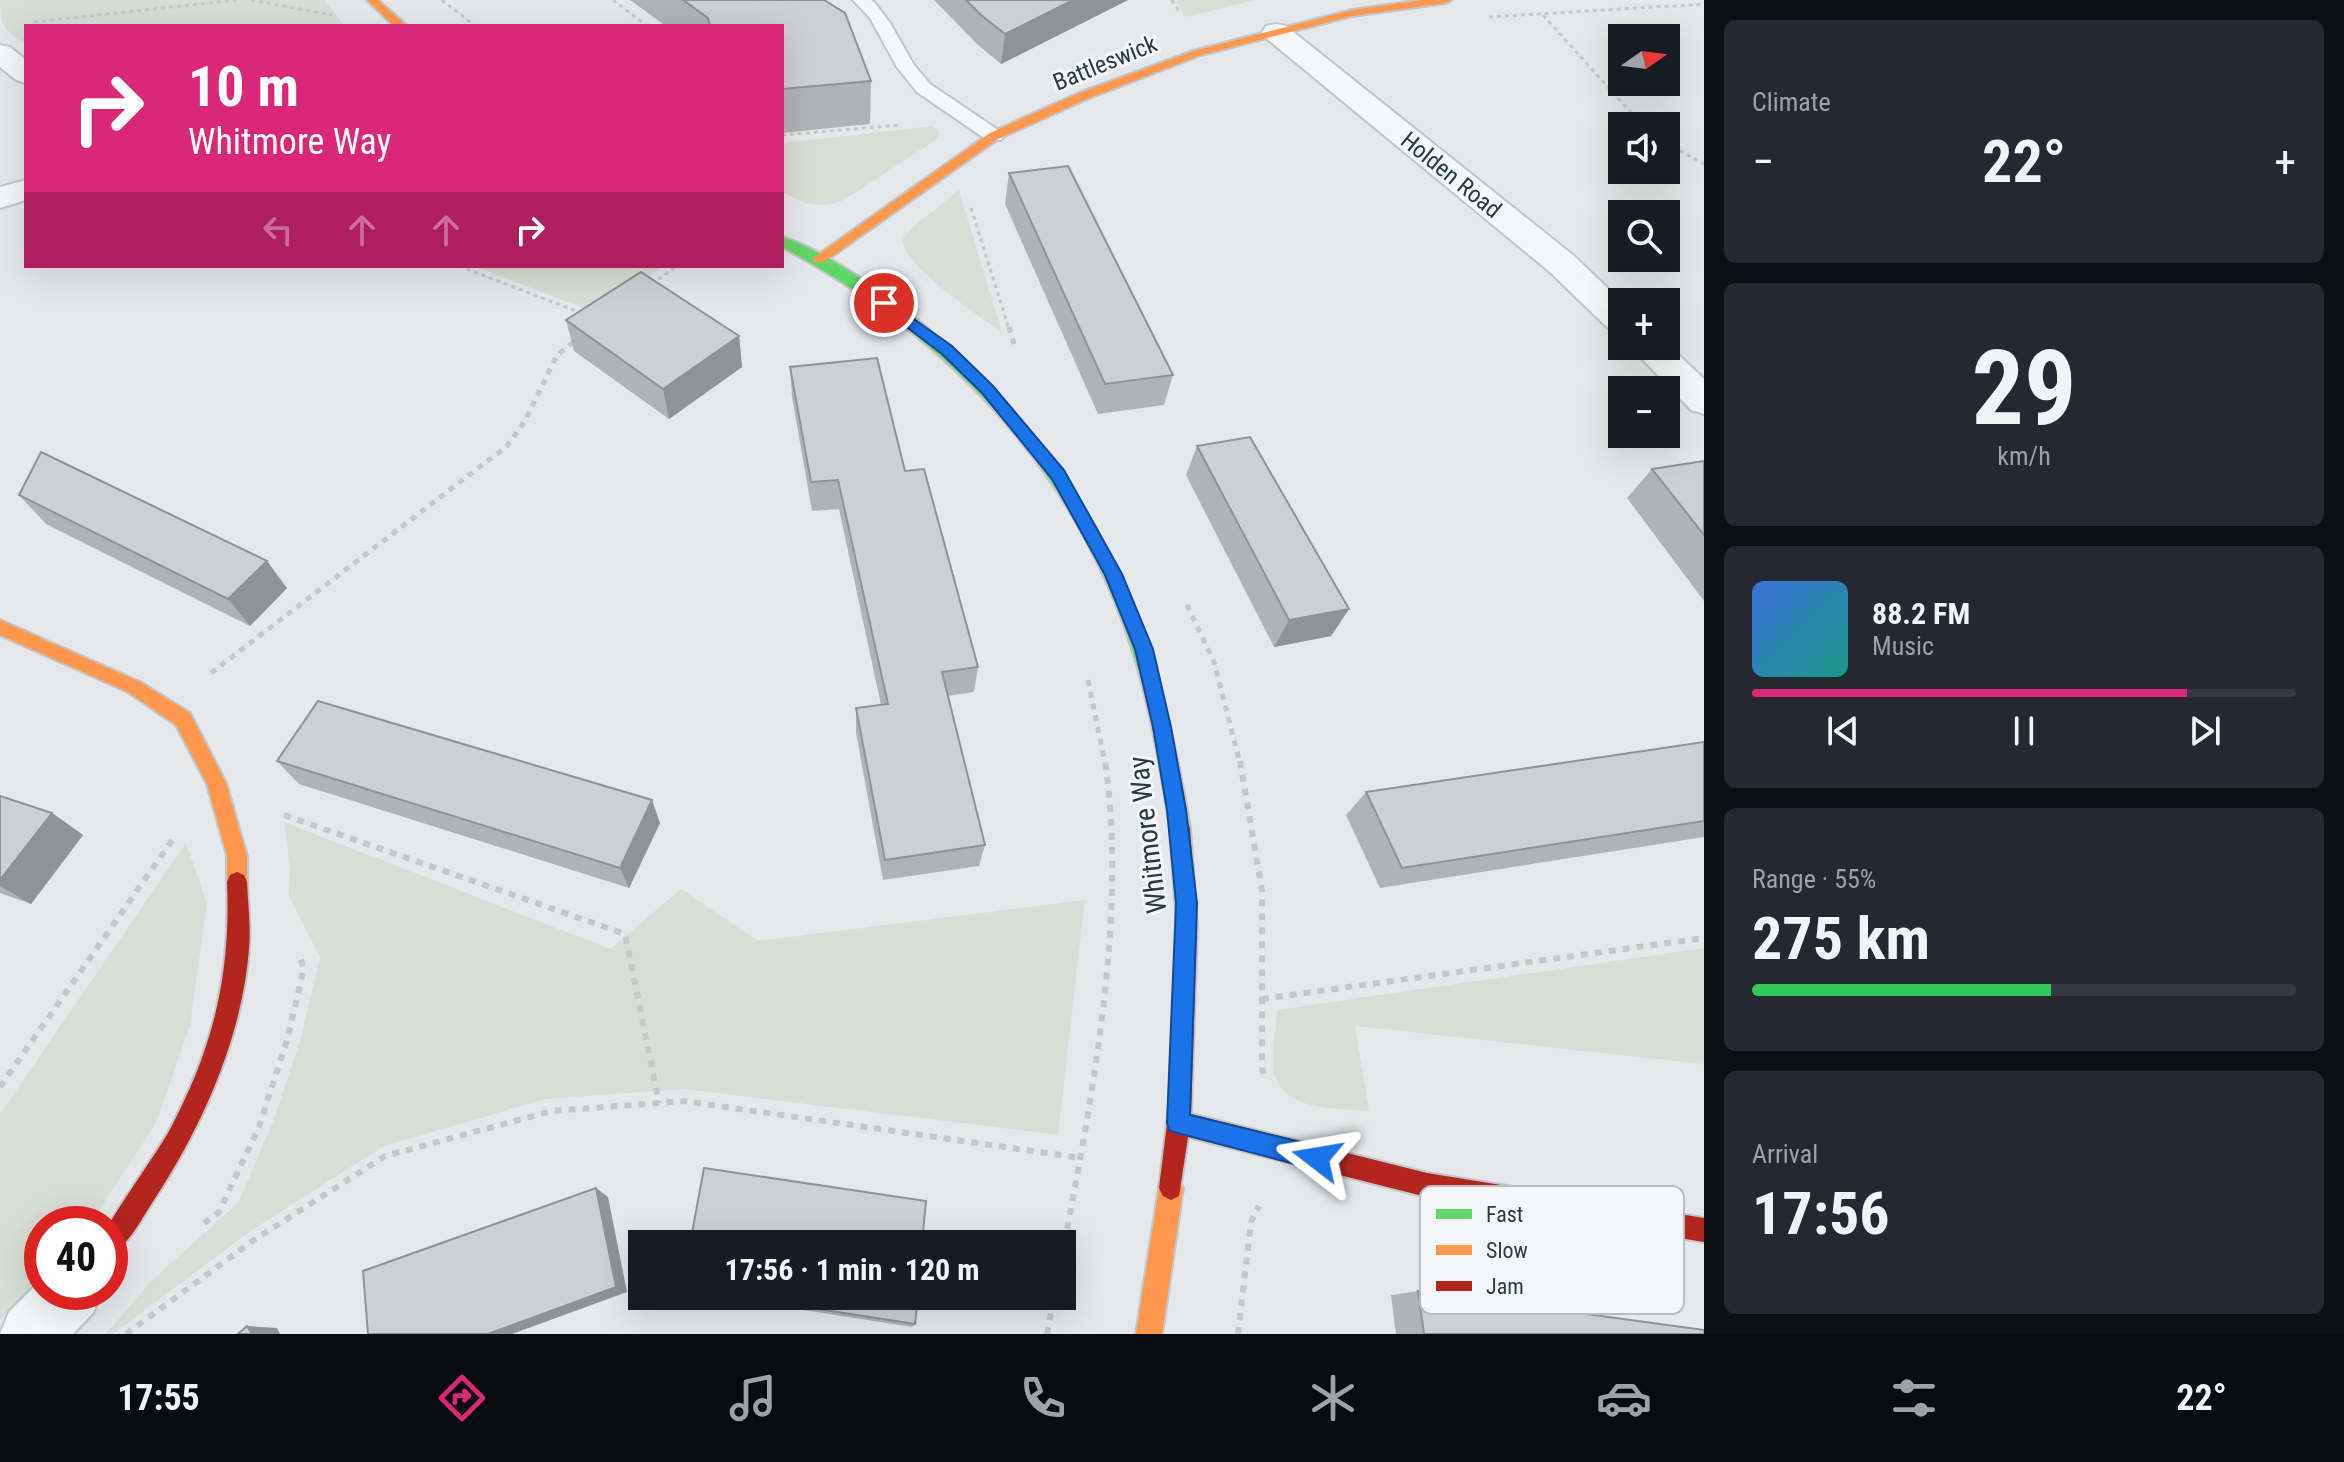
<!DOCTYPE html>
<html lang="en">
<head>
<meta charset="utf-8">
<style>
  :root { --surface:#171b24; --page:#242831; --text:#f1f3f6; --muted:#9ea1a6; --line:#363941; --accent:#db2777 }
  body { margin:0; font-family:"Roboto Condensed",sans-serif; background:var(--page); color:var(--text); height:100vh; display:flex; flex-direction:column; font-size:30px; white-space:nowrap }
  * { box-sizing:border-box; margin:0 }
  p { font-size:26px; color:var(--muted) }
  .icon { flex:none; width:44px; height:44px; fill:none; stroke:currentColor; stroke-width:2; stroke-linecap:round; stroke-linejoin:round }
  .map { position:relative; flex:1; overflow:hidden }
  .side { display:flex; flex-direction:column; gap:20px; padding:20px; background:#0d0f14; width:640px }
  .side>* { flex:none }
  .top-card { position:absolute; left:24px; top:24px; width:760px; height:244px; border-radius:0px; box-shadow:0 8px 32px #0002; background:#db2777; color:#fff; overflow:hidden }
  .needle { width:52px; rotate:76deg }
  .controls { position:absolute; left:1608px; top:24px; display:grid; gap:16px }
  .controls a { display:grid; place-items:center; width:72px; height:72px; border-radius:0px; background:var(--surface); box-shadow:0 8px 32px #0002; font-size:40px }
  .speed { position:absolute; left:24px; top:1206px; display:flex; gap:16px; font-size:40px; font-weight:700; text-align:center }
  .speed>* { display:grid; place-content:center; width:104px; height:104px; border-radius:50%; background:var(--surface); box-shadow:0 8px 32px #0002; line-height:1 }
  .speed .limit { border:12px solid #d22; background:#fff; color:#111 }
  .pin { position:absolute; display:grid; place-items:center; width:68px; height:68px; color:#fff; margin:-34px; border:4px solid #fff; border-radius:50%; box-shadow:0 2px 8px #0007 }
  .me { position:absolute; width:88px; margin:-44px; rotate:284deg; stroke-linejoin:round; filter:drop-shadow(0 0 6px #0008) }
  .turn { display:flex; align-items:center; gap:28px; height:168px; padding:0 32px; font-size:36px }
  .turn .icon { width:104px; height:104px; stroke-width:2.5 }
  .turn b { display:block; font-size:56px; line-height:68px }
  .lanes { display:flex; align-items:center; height:76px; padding:0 32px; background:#0003; justify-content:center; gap:40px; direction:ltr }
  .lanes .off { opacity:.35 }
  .big { font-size:60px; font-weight:700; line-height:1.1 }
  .side .tile { flex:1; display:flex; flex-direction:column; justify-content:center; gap:12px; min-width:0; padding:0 28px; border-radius:12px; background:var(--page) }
  .side .dial { align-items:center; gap:0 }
  .dial b { font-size:104px; line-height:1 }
  .song { display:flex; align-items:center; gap:24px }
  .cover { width:96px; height:96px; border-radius:12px; background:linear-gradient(135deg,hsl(220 70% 55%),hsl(170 70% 35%)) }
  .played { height:8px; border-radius:4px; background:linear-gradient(90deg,var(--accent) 80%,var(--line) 80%) }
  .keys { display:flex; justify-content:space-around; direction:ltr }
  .heat { display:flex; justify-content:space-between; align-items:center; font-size:44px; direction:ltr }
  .charge { height:12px; border-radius:6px; background:linear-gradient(90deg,#34c759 55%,var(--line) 0) }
  .trip { position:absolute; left:628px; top:1230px; width:448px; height:80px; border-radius:0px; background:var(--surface); box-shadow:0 8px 32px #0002; font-weight:700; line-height:80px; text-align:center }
  .menu { display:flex; height:128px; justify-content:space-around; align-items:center; background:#090b0e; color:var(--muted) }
  .menu .icon { width:56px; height:56px }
  .menu .active { color:var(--accent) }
  .menu b { font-size:36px; color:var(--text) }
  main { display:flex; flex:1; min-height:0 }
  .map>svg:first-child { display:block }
  .green { fill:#d7ded5 }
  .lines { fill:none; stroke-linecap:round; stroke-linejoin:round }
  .lane-casing { stroke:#c3c6c8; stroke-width:4 }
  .street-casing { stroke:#c3c6c8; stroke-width:4 }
  .fast-casing { stroke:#c3c6c8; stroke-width:4 }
  .slow-casing { stroke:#c3c6c8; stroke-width:4 }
  .jam-casing { stroke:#c3c6c8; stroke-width:4 }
  .path-far2 { stroke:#c4c8ca; stroke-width:3; stroke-dasharray:4 4; stroke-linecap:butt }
  .path-far1 { stroke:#c4c8ca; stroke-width:5; stroke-dasharray:6 6; stroke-linecap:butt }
  .path { stroke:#c4c8ca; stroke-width:6; stroke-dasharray:7 7; stroke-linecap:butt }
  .lane { fill:#f5f6f7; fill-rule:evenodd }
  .street { fill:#f5f6f7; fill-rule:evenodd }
  .fast { fill:#63d668; fill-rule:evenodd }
  .slow { fill:#ff974d; fill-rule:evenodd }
  .jam { fill:#b3261e; fill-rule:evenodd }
  .wall { fill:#b0b3b5 }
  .shaded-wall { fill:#909294 }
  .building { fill:#cdd0d3; stroke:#909294; stroke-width:2 }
  .route { fill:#1a73e8; stroke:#114b97; stroke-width:2 }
  .labels { text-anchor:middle; stroke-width:6; stroke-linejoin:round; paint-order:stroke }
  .far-street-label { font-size:24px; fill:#2a3945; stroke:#f4f7f9 }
  .street-label { font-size:28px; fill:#2a3945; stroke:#f4f7f9 }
  .key { fill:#f4f7f9; stroke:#b7bec3; stroke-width:2 }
  .key-label { font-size:22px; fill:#2a3945 }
</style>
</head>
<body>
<main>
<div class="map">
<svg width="1704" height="1334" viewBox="0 0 1704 1334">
  <rect width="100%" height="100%" fill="#e5e8ea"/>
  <g class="green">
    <path d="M0,0H324L345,26H26V44C4,32 0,25 0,0Z"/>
    <polygon points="1176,0 1254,0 1186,17"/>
    <path d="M933,126L940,134L937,139L846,199C821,210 805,205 782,192V143Z"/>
    <path d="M959,190L1002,333C977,313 907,270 902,240L912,228Z"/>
    <polygon points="474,266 663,266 596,313"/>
    <polygon points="284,822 610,949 681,889 758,941 1085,900 1058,1135 684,1089 545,1099 384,1146 255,1228 113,1334 106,1334 152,1280 238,1203 274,1119 300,1041 320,957 289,896 290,866"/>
    <polygon points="186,843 207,903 190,1025 156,1123 90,1224 42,1224 42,1276 0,1320 0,1114"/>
    <path d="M1704,948V1067L1703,1064L1355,1026L1369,1111C1335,1108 1280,1112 1273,1068C1271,1050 1276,1028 1277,1010Z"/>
  </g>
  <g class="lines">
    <defs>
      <polygon id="lane" points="853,0 871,0 875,3 890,23 914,65 930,84 1001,132 1004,136 1001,140 987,140 917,92 897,67 870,18"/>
      <g id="street">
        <polygon points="1276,24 1286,26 1574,256 1622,302 1622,334 1610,330 1550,272 1266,38 1262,32 1266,26"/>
        <polygon points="0,45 10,47 26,60 26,83 16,80 0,67"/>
        <polygon points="26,180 26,200 0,208 0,187"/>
        <polygon points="1666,343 1704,379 1704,414 1691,410 1630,346 1666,346"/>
        <polygon points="42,1279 42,1292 102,1292 93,1313 73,1334 0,1334 9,1312"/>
      </g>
      <path id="fast" d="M782,237C823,249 887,295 921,323C1092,465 1154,612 1190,828L1187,834L1180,837L1173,834L1170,828C1162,778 1154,728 1141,679C1087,481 959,343 782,247Z"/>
      <g id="slow">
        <polygon points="367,0 378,0 407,26 394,26"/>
        <polygon points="1422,0 1451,0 1446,3 1352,16 1201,55 1087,99 998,139 824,262 814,262 812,259 990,133 1079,93 1193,51 1352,10"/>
        <polygon points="0,620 140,682 190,713 226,783 247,856 247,882 244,889 237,892 230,889 227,882 227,856 207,784 176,725 128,692 0,635"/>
        <polygon points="1171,1176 1179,1180 1183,1188 1162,1334 1136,1334 1159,1188 1163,1180"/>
      </g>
      <g id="jam">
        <polygon points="1180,819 1187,822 1190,828 1197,926 1191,1114 1427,1173 1704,1218 1704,1242 1427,1197 1188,1137 1179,1196 1171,1200 1163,1196 1159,1188 1169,1107 1177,926 1170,828 1173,822"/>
        <path d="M237,872L244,875L247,882C248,904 251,927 249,949C242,1039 201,1129 152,1203C141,1220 128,1246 110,1254C110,1245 108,1233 110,1224C111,1218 159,1149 168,1133C213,1049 231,977 227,882L230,875Z"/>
      </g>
    </defs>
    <use href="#lane" class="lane-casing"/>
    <use href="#street" class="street-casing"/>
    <use href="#fast" class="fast-casing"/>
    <use href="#slow" class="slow-casing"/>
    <use href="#jam" class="jam-casing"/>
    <g class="path-far2">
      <polyline points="251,0 332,15"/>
      <polyline points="442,0 475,26"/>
      <polyline points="613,0 647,26"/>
      <polyline points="1172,0 1180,13"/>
      <polyline points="1543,15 1643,126"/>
      <polyline points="1489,17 1704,4"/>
      <polyline points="34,22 236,0"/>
      <polyline points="782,135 901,125"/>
      <polyline points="1666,143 1704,164"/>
      <polyline points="971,208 1009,329"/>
      <polyline points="459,266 584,314"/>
      <polyline points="652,284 677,266"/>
    </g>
    <g class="path-far1">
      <polyline points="1009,327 1014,344"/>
      <polyline points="1187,605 1214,662 1240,763"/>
      <polyline points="211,673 507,446 525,421 557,355 576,340"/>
      <polyline points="1088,680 1105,763"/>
    </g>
    <g class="path">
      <polyline points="1240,761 1262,891 1262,1068 1265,1080"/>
      <polyline points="284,815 625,934 659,1103"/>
      <polyline points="1262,999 1704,938"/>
      <polyline points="0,1087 173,839"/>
      <polyline points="204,1223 219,1212 259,1127 287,1040 304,968 298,953"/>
      <path d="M1062,1256C1091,1103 1128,916 1105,761"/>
      <polyline points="126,1334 254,1240 385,1156 552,1111 684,1101 1081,1158"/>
      <polyline points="1047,1334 1054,1296"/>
      <polyline points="1238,1334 1251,1222 1259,1206"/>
    </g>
    <use href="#lane" class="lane"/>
    <use href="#street" class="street"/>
    <use href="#fast" class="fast"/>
    <use href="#slow" class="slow"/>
    <use href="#jam" class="jam"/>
  </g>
  <g class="wall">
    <polygon points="630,0 824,0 871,81 870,124 782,133 782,26 666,26"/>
    <polygon points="934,0 1128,0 1001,64 978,45"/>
    <polygon points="1009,173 1173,375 1164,405 1098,414 1005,204"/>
    <polygon points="566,320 739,336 742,367 669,419 574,351"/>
    <polygon points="790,367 905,471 978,667 974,692 948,696 985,845 979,866 883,880 856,733 856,708 881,705 839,509 812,511 792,397"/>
    <polygon points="1197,446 1349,609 1331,636 1274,647 1186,475"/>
    <polygon points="1704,461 1704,601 1627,498 1652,469"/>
    <polygon points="19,495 287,588 250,626 46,524"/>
    <polygon points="1704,742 1704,837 1380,888 1346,815 1366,792"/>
    <polygon points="277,761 660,823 629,888 299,784"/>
    <polygon points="0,796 52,813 83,835 31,904 0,893"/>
    <polygon points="1418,1291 1704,1334 1396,1334 1391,1295"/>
    <polygon points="715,1296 918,1296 915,1324 912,1327"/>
  </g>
  <g class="shaded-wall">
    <polygon points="1073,0 1128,0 1001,64 1005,34"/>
    <polygon points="739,336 742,367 669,419 663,389"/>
    <polygon points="267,561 287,588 250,626 228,599"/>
    <polygon points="1349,609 1331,636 1274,647 1289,620"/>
    <polygon points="652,800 660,823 629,888 620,868"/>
    <polygon points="52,813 83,835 31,904 0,886 0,880"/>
    <polygon points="596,1188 608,1197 627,1292 512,1334 488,1334"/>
    <polygon points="247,1326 277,1328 280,1334 252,1334"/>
  </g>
  <g class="building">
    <polygon points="683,0 824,0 845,13 871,81 782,89 782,26 710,26 708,18"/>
    <polygon points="966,0 1073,0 1005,34 981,15"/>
    <polygon points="1068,166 1173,375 1105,384 1009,173"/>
    <polygon points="641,272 739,336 663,389 566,320"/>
    <polygon points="877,358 905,471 924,469 978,667 942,672 985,845 885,860 856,708 888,704 838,480 811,482 790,367"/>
    <polygon points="1250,437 1349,609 1289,620 1197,446"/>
    <polygon points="41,452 267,561 228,599 19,495"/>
    <polygon points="1704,461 1704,535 1652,469"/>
    <polygon points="318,701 652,800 620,868 277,761"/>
    <polygon points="1704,742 1704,821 1402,868 1366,792"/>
    <polygon points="0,796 52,813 0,880"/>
    <polygon points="704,1168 926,1201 922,1244 690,1244"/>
    <polygon points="596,1188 616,1287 488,1334 368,1334 363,1271"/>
    <polygon points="1418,1291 1704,1330 1704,1334 1424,1334"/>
    <polygon points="735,1296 918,1296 915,1324"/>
    <polygon points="247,1326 252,1334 238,1334"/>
  </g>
  <polygon class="route" points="884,298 952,346 993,386 1064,470 1122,574 1153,649 1171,727 1186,810 1197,903 1190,1115 1317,1146 1325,1149 1329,1158 1325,1166 1317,1170 1170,1131 1167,1123 1176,903 1167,810 1153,727 1135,649 1105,575 1052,479 982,393 942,354 879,306 877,303"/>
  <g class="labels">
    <g class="far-street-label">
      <text transform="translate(1105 63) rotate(-22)" y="8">Battleswick</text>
      <text transform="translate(1451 175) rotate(39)" y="8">Holden Road</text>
    </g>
    <g class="street-label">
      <text transform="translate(1147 835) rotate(-97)" y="10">Whitmore Way</text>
    </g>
  </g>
  <rect x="1420" y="1186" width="264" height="128" rx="12" class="key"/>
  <rect x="1436" y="1209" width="36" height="10" fill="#63d668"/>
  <rect x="1436" y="1245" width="36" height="10" fill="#ff974d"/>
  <rect x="1436" y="1281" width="36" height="10" fill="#b3261e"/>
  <g class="key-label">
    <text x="1486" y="1222">Fast</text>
    <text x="1486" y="1258">Slow</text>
    <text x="1486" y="1294">Jam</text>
  </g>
</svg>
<div class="controls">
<a><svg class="needle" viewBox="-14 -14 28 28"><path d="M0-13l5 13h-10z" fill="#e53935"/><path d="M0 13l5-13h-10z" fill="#9ea1a6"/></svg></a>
<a><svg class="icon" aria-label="sound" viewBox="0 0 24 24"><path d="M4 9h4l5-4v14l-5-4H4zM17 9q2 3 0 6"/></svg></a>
<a><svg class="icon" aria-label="search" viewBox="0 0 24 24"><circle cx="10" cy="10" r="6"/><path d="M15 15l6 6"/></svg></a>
<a>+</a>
<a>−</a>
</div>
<div class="speed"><div class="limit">40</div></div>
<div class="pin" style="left:884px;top:303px;background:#d93025"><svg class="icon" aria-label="arrive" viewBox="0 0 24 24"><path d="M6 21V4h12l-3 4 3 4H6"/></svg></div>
<svg class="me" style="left:1317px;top:1158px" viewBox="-20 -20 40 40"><path d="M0-17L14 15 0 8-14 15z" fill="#1a73e8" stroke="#fff" stroke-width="4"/></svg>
<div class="trip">17:56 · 1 min · 120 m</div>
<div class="top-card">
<div class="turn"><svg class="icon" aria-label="right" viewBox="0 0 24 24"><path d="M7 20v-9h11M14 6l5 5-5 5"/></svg><div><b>10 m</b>Whitmore Way</div></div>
<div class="lanes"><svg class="icon off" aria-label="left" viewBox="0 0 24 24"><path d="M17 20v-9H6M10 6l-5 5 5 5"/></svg><svg class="icon off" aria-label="ahead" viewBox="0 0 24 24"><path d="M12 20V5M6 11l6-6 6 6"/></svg><svg class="icon off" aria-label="ahead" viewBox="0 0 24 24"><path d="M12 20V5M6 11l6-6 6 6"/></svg><svg class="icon" aria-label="right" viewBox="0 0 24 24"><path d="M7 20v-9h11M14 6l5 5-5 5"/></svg></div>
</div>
</div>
<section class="side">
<div class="tile"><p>Climate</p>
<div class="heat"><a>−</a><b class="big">22°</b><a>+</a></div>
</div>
<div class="tile dial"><b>29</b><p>km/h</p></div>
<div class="tile">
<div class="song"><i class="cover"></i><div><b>88.2 FM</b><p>Music</p></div></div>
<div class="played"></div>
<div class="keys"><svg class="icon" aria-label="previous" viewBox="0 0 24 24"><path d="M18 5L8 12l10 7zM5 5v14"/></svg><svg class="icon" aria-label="pause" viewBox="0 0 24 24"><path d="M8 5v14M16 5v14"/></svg><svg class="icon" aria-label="next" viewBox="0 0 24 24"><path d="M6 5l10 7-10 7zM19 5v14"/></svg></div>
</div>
<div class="tile"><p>Range · 55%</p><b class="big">275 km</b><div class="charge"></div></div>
<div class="tile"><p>Arrival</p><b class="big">17:56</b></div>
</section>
</main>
<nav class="menu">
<b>17:55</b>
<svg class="icon active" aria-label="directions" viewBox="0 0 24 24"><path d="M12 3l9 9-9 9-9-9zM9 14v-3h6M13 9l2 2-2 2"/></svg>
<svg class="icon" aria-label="music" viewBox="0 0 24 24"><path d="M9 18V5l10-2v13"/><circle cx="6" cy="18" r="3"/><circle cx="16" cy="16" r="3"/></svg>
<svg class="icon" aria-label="phone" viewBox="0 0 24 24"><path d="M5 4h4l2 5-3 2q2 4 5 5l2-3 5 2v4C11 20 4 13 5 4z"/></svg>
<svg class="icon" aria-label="climate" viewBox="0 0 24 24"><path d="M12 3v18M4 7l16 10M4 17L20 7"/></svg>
<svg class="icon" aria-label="car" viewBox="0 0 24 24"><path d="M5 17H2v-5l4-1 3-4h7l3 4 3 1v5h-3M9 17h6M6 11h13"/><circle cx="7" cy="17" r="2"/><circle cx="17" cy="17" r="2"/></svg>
<svg class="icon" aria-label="filters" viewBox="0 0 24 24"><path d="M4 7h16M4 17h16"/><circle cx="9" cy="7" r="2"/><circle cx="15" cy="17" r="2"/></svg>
<b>22°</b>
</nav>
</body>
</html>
